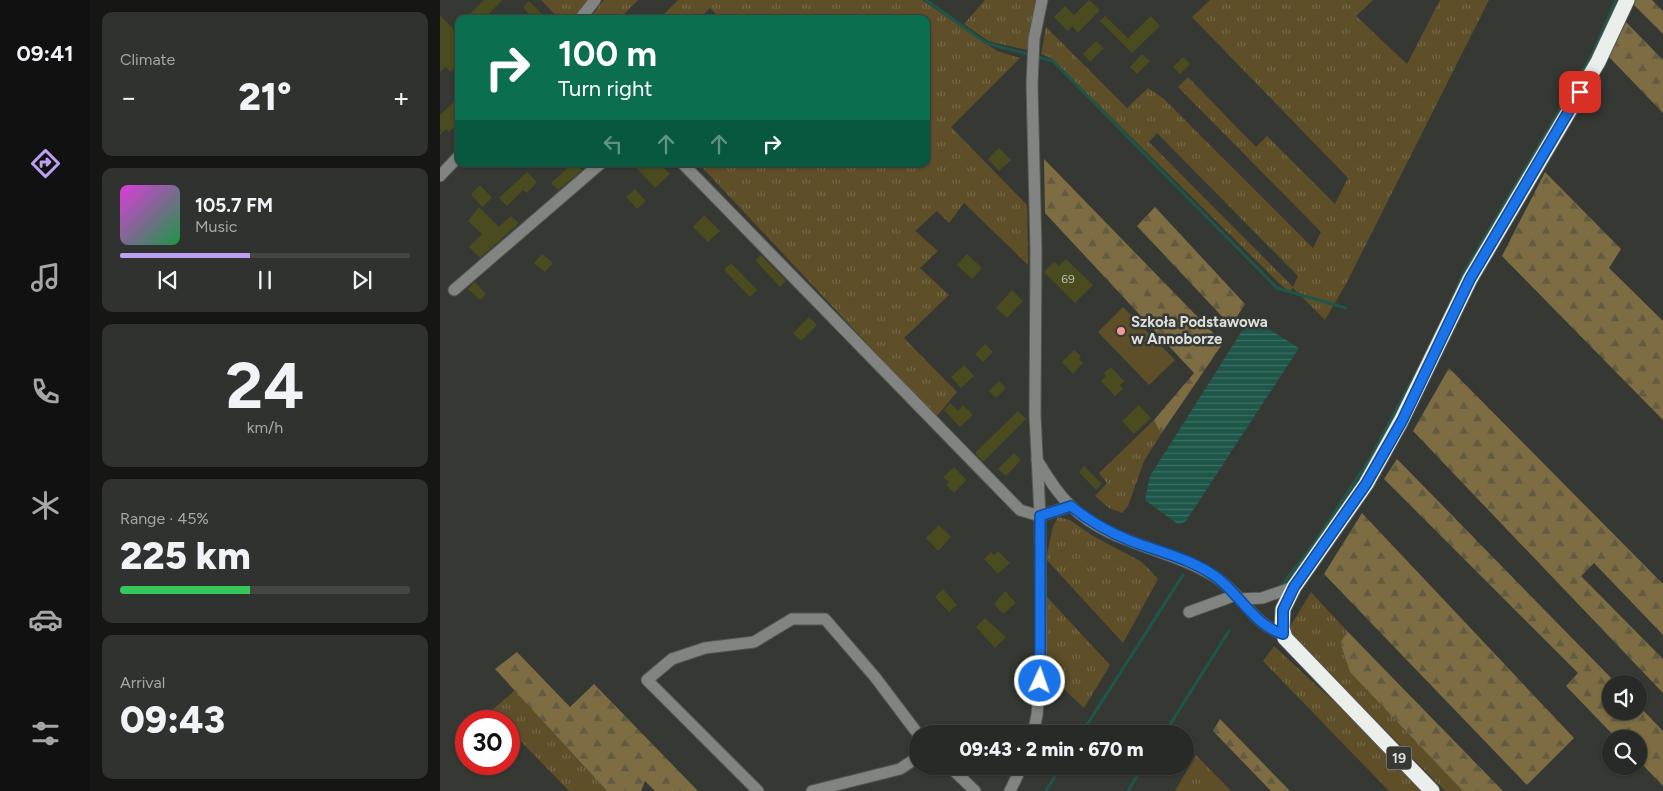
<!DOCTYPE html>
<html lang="en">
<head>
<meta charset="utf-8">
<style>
  :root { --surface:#282a27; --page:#30322f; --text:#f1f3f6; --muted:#a5a7a7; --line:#444644; --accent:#bca0f2 }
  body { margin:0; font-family:Figtree,sans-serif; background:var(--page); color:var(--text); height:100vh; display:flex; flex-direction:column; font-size:19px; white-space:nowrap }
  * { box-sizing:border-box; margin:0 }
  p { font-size:16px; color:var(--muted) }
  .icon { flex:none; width:28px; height:28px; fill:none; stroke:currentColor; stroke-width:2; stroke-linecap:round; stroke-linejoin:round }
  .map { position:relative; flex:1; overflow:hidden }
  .drawer { display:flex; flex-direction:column; gap:12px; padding:12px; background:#161715; width:350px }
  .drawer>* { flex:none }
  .top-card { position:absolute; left:15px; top:15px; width:475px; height:152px; border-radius:10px; box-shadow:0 1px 4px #0004,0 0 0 1px var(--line); background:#0b6e4f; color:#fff; overflow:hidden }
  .buttons { position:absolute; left:1162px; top:675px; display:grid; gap:10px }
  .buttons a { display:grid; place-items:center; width:45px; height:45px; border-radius:50%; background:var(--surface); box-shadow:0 1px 4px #0004,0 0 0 1px var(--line); font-size:25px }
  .speed { position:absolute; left:15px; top:710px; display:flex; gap:10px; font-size:25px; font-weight:700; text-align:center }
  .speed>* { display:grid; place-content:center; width:65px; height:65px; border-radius:50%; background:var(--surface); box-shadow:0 1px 4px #0004,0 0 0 1px var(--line); line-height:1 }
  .speed .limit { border:8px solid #d22; background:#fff; color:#111 }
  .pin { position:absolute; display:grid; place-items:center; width:42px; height:42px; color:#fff; margin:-21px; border-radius:10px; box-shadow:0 2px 8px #0006 }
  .me { position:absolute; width:55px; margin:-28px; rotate:3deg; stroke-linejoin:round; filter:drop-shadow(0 0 4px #0008) }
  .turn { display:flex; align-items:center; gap:18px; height:105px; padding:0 20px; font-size:22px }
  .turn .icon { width:65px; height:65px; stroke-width:2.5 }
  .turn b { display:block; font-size:35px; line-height:42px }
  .lanes { display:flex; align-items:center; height:48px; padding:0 20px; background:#0003; justify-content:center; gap:25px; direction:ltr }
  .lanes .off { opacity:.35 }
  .big { font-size:38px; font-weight:800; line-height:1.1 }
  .drawer .tile { flex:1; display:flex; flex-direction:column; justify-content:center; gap:8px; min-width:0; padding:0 18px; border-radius:10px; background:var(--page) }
  .drawer .dial { align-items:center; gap:0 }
  .dial b { font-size:65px; line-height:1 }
  .song { display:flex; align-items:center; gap:15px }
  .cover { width:60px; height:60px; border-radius:8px; background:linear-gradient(135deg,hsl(300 70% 55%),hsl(140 70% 35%)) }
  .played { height:5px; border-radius:2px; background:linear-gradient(90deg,var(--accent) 45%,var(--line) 45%) }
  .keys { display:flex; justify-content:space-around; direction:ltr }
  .heat { display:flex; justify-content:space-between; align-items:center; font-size:28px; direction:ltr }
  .charge { height:8px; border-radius:4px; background:linear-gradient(90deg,#34c759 45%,var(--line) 0) }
  .trip { position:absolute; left:469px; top:725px; width:285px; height:50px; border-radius:25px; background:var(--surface); box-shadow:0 1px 4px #0004,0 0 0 1px var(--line); font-weight:800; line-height:50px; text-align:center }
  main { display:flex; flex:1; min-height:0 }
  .dock { display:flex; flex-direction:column; width:90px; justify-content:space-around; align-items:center; background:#101110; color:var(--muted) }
  .dock .icon { width:35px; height:35px }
  .dock .current { color:var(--accent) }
  .dock b { font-size:22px; color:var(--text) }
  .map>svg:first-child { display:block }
  .grass { fill:url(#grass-tufts); fill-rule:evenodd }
  .forest { fill:url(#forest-firs) }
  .pitch { fill:#5e4f29 }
  .water { fill:url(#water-rules) }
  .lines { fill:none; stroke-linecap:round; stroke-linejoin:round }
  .stream { stroke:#1e574a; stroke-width:3 }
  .building { fill:#4a4b1f }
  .minor-casing { stroke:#545652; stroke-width:13 }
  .highway-casing { stroke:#545652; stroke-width:17 }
  .minor { stroke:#828482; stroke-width:11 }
  .highway { stroke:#eaefeb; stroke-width:15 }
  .route-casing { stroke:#114b97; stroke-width:12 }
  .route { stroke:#1a73e8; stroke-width:9 }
  .poi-dot { fill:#f59b96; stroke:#363834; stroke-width:2 }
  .labels { text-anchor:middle; stroke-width:5; stroke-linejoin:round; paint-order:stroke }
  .number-label { font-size:12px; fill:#b7b8ac }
  .shield { fill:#363834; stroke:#aaaca9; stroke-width:1 }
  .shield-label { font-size:14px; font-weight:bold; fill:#dbdddb }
  .poi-label { font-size:15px; font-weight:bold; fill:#dbdddb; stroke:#363834; text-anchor:start }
</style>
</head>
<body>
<main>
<nav class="dock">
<b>09:41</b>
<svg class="icon current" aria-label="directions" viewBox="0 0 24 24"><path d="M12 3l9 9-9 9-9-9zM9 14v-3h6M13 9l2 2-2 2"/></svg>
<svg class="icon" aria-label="music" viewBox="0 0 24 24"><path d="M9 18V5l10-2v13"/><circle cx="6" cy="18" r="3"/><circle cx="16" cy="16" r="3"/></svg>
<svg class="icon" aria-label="phone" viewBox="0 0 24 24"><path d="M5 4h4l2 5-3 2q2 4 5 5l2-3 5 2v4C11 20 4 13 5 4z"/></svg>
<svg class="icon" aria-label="climate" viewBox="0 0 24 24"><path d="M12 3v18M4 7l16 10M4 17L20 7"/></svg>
<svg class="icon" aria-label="car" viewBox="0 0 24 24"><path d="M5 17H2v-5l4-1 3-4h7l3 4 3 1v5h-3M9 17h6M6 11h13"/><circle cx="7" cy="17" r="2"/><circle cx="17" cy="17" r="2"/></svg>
<svg class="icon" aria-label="filters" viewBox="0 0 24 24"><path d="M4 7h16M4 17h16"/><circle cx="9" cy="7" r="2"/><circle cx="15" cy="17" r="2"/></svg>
</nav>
<section class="drawer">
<div class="tile"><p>Climate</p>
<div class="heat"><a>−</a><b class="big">21°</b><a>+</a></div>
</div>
<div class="tile">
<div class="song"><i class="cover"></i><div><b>105.7 FM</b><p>Music</p></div></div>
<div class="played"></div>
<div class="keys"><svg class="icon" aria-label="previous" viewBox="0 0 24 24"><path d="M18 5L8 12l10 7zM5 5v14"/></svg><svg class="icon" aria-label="pause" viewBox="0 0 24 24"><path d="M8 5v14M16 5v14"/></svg><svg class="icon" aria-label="next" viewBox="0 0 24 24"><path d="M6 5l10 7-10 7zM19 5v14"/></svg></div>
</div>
<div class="tile dial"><b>24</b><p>km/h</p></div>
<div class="tile"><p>Range · 45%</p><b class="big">225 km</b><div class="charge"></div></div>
<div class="tile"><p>Arrival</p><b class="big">09:43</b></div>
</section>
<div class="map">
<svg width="1223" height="791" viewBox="0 0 1223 791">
  <defs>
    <pattern id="grass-tufts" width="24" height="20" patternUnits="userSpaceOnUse" patternTransform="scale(1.25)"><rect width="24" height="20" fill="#5e4f29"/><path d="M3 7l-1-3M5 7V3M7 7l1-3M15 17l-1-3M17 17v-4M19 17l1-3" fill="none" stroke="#746847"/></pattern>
    <pattern id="forest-firs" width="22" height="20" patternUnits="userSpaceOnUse" patternTransform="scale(1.25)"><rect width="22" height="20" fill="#7e6d42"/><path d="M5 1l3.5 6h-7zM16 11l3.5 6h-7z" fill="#635a42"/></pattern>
    <pattern id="water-rules" width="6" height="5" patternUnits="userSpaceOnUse" patternTransform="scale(1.25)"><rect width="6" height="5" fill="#1e574a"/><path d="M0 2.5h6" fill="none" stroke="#3e6f64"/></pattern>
  </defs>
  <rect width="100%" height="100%" fill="#363834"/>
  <g class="grass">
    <polygon points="101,0 149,0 135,19 119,19"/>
    <polygon points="164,0 198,0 179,19 149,19"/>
    <polygon points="238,0 482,0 557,51 580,58 511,127 587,205 588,265 524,203 509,223 497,211 475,231 498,251 480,268 509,295 464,338 517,392 496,417 259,164 486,164 486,19 281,19 270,8 259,19 219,19"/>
    <polygon points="545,0 597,0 587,50 548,41 524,24"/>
    <path d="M770,0H933L916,16L967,64L1000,0H1049L907,282L885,320L853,288L849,292L841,285L611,58L601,54L606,27L687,108L708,88L724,99L873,248L881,232L738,87L748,77L816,147L827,136L895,204L908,178L752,17ZM717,133L858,276L853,287L709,142Z"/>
    <polygon points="714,420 721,434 704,461 688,506 682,513 669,508 655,496 667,483 659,473"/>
    <polygon points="618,517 630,520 653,536 702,562 718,579 683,643 606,559 613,526"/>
    <polygon points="871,592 908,632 900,642 1025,791 1005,791 848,630"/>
    <polygon points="607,597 670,665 644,708 607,673"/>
    <polygon points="834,646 901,708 982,791 949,791 823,661"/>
    <polygon points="75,690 167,791 129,791 69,729 69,721 62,721 51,711"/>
    <polygon points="756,755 791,791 735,791"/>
  </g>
  <g class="forest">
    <polygon points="1196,0 1212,0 1223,11 1223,34 1193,4"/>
    <polygon points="1186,22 1223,60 1223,113 1169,57"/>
    <polygon points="604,159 783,343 721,434 714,420 754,373 605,213"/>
    <polygon points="1105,172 1181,249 1169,268 1223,321 1223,420 1062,256"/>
    <polygon points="715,207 805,304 791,326 697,226"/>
    <polygon points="1009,368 1223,584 1223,635 1154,563 1141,576 1223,659 1223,693 973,431"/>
    <polygon points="957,459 1177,684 1171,684 1171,711 1199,711 1199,706 1223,731 1223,786 1199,761 1199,739 1177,739 1126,686 1138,673 944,479"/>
    <polygon points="922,513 1134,738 1087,785 884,574"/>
    <polygon points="908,632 1063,791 1023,791 910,672 900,642"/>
    <polygon points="77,652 130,707 154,684 258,791 215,791 205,781 201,791 167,791 55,669"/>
    <polygon points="780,719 850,791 831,791 773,731"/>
  </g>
  <polygon class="pitch" points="683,307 735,360 709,385 658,332"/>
  <polygon class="water" points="810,322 819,323 859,348 746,521 739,525 705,500 710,476 800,334"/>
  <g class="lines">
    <g class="stream">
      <polyline points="486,0 546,43 591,55"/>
      <polyline points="597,57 613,61 837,288 906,308"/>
      <polyline points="1009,306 1023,274 1151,57 1176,0"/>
      <polyline points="842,585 873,545 929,460 979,368"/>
      <polyline points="641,734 743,575"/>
      <polyline points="724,734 789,631"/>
      <polyline points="694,772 698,774"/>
      <polyline points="606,791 621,766"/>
      <polyline points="688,791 703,766"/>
    </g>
  </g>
  <g class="building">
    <polygon points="44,0 62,0 44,19 25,19"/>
    <polygon points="649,0 660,10 638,33 632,26 628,31 614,17 625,6 634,15"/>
    <polygon points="89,1 102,14 98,19 82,19 88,13 83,7"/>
    <polygon points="0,15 19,35 19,63 10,72 6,67 0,72"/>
    <polygon points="665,16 688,38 711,16 720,26 692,53 660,21"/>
    <polygon points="656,41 664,48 650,62 643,54"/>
    <polygon points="702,54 710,61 697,74 690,67"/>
    <polygon points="743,57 750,64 740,74 733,67"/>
    <polygon points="19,97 19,123 9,132 6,129 0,135 0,115"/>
    <polygon points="559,148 571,160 559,171 548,159"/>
    <polygon points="132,164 136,164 142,170 118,190 111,183"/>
    <polygon points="193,164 220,164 230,174 215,188"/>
    <polygon points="87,172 97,182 87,193 83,190 67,206 59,198"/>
    <polygon points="40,185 52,198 42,207 31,194"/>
    <polygon points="195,189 206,201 197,209 186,197"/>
    <polygon points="39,207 59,227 71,216 79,223 40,258 29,247 42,234 28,221"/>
    <polygon points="264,215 280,231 268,242 253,227"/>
    <polygon points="102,254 113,263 105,272 94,263"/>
    <polygon points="527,254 542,268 532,279 517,265"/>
    <polygon points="321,255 346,281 340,287 315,260"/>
    <polygon points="626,259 653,285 635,303 604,272 614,262 619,266"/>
    <polygon points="291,263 317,290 310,297 284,270"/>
    <polygon points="35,282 46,294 40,300 28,289"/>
    <polygon points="572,290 583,301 567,318 556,308"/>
    <polygon points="369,317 377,325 361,341 353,333"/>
    <polygon points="545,344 553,352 543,362 535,354"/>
    <polygon points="634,350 641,356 639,359 643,363 633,374 622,362"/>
    <polygon points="524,365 534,376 521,388 511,377"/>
    <polygon points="671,367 684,381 680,385 683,389 675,396 661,381 666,376 664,373"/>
    <polygon points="559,381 566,388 556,398 549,391"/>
    <polygon points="510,403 518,411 523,405 533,415 520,427 504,410"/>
    <polygon points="699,405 711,418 694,434 682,421"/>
    <polygon points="578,411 586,419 543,462 535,453"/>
    <polygon points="574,453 581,460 566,476 558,469"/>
    <polygon points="644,466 662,484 656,490 639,472"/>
    <polygon points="514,467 526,480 514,493 506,485 509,482 503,477"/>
    <polygon points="499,525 511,537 498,551 486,538"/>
    <polygon points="558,551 570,563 558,574 544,559 551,552 554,555"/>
    <polygon points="503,589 517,605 509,612 495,597"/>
    <polygon points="565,591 576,603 563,614 554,604"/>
    <polygon points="545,618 566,637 555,648 536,627"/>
  </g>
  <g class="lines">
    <defs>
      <g id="minor">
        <polyline points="140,19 155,0"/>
        <polyline points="243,164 580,510 600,516 631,506"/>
        <polyline points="0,176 19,156"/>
        <polyline points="14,290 160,164"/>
        <path d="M597,460C607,476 617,493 631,506C670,545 731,548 777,578C801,594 814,625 843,634"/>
        <polyline points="800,599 822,598 854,587"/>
        <polyline points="749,612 796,595"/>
        <polyline points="593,734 597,715 601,665 600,516 595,415 596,249 592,84 594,39 602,0"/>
        <polyline points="509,766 535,791"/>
        <polyline points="318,791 207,680 232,659 265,648 314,642 352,619 385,619 435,677 478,734"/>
        <polyline points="372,791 460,769 478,757"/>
        <polyline points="570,791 582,766"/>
      </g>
      <polyline id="highway" points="992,791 845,638 842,628 843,609 854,587 926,484 961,421 1030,279 1158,62 1187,0"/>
    </defs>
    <use href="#minor" class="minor-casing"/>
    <use href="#highway" class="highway-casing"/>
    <use href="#minor" class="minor"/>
    <use href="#highway" class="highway"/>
  </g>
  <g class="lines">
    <defs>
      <path id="route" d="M600,681V516L631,506C649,521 669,532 691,541C720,552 753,559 779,579C800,596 816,626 843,634V610L854,587L926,484L962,421L1030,279L1140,92"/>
    </defs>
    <use href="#route" class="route-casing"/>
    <use href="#route" class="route"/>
  </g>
  <circle class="poi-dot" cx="681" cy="331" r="5"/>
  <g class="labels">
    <g class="number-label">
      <text x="628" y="283">69</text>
    </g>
    <rect class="shield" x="946.5" y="746.5" width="25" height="23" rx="4"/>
    <g class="shield-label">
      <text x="959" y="763">19</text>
    </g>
    <g class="poi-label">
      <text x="691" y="327">Szkoła Podstawowa<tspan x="691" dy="17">w Annoborze</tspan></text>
    </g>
  </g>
</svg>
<div class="buttons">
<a><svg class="icon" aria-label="sound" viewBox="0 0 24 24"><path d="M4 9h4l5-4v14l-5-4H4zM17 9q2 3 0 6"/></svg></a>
<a><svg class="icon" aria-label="search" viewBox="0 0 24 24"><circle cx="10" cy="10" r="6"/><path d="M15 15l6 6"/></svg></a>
</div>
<div class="speed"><div class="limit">30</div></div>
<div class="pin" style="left:1140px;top:92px;background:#d93025"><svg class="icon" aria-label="arrive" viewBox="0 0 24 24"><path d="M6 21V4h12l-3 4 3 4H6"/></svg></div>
<svg class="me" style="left:600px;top:681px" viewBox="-20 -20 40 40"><circle r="17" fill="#1a73e8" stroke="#fff" stroke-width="3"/><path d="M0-11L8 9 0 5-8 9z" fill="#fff"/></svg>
<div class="trip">09:43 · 2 min · 670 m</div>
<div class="top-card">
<div class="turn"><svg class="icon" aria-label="right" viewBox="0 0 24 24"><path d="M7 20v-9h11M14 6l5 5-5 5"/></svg><div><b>100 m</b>Turn right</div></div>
<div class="lanes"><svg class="icon off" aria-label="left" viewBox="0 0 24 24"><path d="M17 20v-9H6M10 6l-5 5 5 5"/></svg><svg class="icon off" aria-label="ahead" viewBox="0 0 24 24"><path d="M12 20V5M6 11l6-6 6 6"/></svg><svg class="icon off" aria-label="ahead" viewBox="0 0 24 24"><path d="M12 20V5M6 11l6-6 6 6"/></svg><svg class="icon" aria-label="right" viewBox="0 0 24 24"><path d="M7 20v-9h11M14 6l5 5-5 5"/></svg></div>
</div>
</div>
</main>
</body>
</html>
